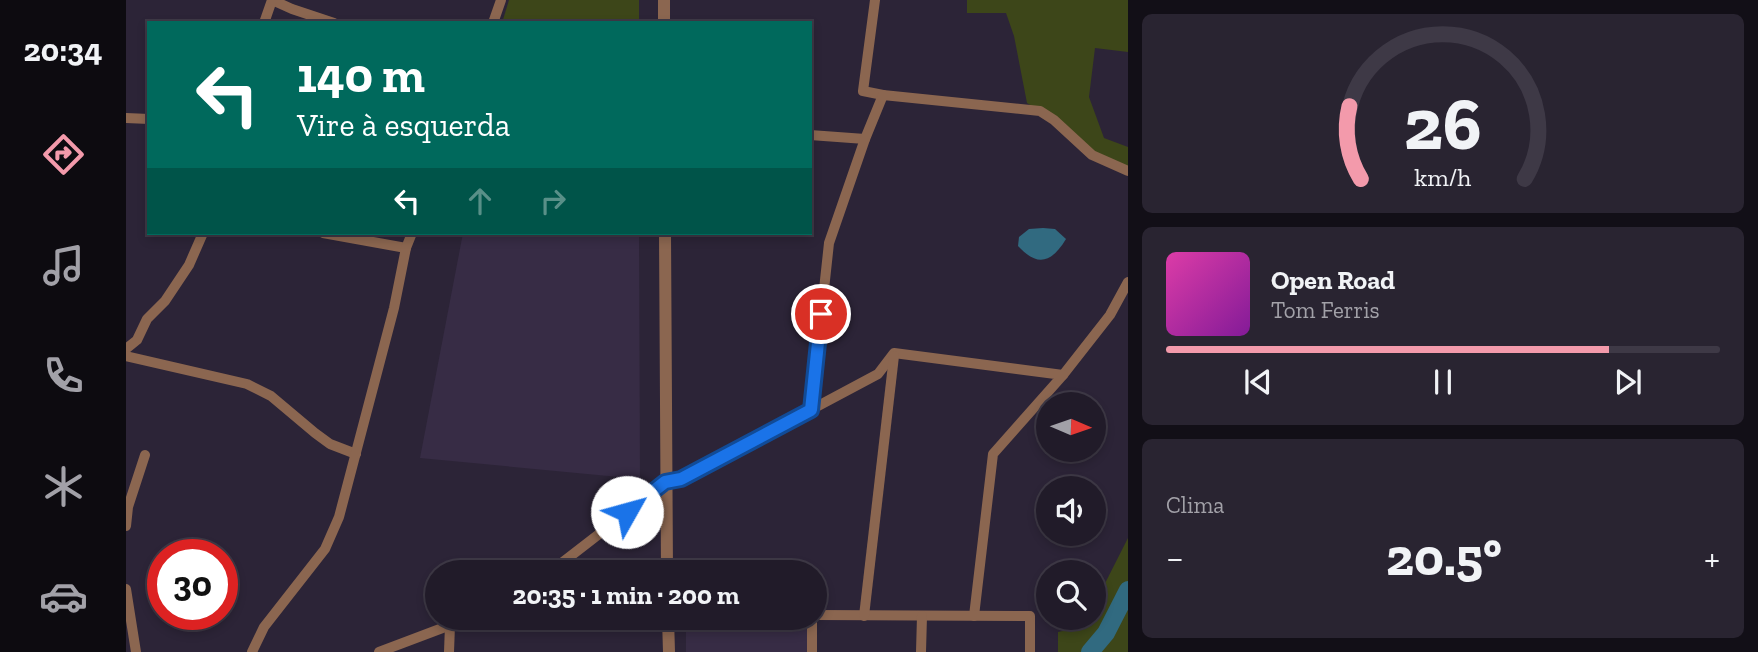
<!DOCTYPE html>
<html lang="pt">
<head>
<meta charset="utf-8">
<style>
  :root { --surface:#211b29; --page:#292431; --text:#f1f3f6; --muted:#a2a1a8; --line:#3e3946; --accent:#f39aab }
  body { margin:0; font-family:"Zilla Slab",serif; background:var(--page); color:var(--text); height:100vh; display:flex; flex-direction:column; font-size:26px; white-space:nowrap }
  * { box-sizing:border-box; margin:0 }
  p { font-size:23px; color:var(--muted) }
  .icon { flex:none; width:38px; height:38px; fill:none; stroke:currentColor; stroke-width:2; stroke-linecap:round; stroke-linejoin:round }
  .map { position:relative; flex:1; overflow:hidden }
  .sheet { display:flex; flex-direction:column; gap:14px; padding:14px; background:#120f17; width:630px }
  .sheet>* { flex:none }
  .hud { position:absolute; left:21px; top:21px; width:665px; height:214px; border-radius:0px; box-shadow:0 4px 10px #0003,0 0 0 2px var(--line); background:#00695c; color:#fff; overflow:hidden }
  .needle { width:46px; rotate:92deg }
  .tools { position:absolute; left:910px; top:392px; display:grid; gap:14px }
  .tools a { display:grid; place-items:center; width:70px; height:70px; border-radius:50%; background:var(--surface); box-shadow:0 4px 10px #0003,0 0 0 2px var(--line); font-size:35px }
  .speed { position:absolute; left:21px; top:539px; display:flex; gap:14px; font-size:35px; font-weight:700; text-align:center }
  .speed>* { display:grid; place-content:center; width:91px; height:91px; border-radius:50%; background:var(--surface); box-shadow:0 4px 10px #0003,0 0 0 2px var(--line); line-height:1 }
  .speed .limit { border:10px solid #d22; background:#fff; color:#111 }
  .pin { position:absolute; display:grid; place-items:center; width:60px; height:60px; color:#fff; margin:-30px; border:4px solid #fff; border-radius:50%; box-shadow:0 2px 7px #0007 }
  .me { position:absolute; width:77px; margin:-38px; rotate:52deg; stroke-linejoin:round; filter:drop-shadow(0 0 5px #0008) }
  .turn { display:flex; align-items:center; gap:24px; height:147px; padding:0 35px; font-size:32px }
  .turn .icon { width:91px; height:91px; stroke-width:2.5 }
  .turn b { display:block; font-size:49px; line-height:60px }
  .lanes { display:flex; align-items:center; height:66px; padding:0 35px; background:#0003; justify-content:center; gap:35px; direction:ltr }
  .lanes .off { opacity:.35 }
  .big { font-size:52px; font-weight:700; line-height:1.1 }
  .sheet .tile { flex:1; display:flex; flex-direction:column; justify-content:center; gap:10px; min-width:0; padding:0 24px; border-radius:10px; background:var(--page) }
  .sheet .dial { align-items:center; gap:0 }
  .dial svg { height:182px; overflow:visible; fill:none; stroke:var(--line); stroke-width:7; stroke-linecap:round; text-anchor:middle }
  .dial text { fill:var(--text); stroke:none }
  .song { display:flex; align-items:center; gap:21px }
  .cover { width:84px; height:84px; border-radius:10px; background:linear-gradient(135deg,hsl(320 70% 55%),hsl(290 70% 35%)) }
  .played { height:7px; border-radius:4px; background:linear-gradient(90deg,var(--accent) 80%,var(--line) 80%) }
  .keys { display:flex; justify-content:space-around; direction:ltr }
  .heat { display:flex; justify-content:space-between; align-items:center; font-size:38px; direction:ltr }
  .trip { position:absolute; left:299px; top:560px; width:402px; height:70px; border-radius:35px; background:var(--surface); box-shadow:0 4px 10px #0003,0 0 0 2px var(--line); font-weight:700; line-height:70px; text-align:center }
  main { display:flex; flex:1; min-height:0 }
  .dock { display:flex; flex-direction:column; width:126px; justify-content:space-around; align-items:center; background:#0d0b10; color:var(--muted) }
  .dock .icon { width:49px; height:49px }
  .dock .active { color:var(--accent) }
  .dock b { font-size:32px; color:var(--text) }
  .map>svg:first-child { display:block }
  .built { fill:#372c45 }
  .green { fill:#3d4619 }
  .water { fill:#316a80 }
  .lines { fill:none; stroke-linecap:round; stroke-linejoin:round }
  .river { stroke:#316a80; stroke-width:18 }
  .minor { stroke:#8b6650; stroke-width:10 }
  .tertiary { stroke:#8b6650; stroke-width:12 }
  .route-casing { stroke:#114b97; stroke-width:18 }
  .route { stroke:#1a73e8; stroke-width:12 }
</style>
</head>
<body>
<main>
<nav class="dock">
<b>20:34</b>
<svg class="icon active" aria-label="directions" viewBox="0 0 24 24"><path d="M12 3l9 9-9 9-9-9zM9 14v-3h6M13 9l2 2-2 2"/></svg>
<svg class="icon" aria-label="music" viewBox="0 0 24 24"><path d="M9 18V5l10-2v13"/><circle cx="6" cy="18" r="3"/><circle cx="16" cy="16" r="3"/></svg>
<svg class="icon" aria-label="phone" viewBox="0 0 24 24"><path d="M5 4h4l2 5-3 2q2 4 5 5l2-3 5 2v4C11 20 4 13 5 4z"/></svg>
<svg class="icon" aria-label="climate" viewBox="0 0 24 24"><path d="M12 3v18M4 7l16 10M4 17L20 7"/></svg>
<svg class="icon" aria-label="car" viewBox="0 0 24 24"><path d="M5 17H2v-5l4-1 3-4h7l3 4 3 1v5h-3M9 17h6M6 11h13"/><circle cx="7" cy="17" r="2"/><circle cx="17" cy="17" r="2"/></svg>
</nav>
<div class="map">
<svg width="1002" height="652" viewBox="0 0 1002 652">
  <rect width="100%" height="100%" fill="#2c2437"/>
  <g class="built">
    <polygon points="337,233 513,233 514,479 294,458"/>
    <polygon points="560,620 681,621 681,652 560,652"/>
  </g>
  <g class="green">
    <polygon points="383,0 513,0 513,23 376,23"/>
    <polygon points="841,0 1002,0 1002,52 969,48 963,97 978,138 1002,147 1002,171 966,155 928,120 901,103 888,36 880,13 841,13"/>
    <polygon points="1002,538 1002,652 932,652 932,632 956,627 961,618 968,618 968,605"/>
  </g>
  <path class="water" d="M917,228L929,229L940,239C926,262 912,268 892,246L893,237L903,229Z"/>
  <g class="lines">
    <polyline class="river" points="964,652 980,633 1002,590"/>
    <g class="minor">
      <polyline points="146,0 166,9 208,23"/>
      <polyline points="749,0 737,91 757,95"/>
      <polyline points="138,23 146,0"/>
      <polyline points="367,23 375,0"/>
      <polyline points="0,118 23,119"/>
      <polyline points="684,135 739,139"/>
      <polyline points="197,233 280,248"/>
      <polyline points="0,349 11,340 21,319 39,301 63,265 77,233"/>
      <polyline points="0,356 121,384 145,396 189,433 204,444 230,454"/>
      <polyline points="937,375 984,315 1002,282"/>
      <polyline points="685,410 703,243 739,139 757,95 914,111 928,120 966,155 1002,171"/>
      <polyline points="0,526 2,507 19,455"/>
      <polyline points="424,572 539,483 555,479 752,374 768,353 937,375 867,454 848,616"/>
      <polyline points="0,589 10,652"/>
      <polyline points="690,615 904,616 904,652"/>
      <polyline points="738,616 768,356"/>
      <polyline points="686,618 686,652"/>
      <polyline points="126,652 138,627 199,549 213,517 268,308 280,248 286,233"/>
      <polyline points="253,652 343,618"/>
      <polyline points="323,652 324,625"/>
      <polyline points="795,652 796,616"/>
    </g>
    <g class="tertiary">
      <polyline points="538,0 538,23"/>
      <polyline points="539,233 541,572"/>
      <polyline points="542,618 543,652"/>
    </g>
  </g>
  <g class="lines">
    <defs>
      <polyline id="route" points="501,512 539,482 555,479 685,410 695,314"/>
    </defs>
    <use href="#route" class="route-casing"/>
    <use href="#route" class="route"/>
  </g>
</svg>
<div class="tools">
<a><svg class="needle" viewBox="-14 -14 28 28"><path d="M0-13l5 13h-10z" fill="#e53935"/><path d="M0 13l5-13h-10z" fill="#a2a1a8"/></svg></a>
<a><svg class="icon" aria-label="sound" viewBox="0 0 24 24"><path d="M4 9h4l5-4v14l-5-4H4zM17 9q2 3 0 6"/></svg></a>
<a><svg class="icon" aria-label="search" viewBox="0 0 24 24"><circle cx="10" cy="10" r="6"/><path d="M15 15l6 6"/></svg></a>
</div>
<div class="speed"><div class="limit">30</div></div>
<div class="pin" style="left:695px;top:314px;background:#d93025"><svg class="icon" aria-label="arrive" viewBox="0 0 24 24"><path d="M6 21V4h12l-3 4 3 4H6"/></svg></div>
<svg class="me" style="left:501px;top:512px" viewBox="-20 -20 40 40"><circle r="19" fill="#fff"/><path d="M0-13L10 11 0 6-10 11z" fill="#1a73e8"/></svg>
<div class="trip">20:35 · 1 min · 200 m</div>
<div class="hud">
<div class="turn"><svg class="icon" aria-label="left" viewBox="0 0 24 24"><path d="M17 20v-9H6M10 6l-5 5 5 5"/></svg><div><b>140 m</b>Vire à esquerda</div></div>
<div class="lanes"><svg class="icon" aria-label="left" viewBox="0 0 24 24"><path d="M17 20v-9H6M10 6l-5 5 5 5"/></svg><svg class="icon off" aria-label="ahead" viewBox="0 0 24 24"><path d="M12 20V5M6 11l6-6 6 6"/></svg><svg class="icon off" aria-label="right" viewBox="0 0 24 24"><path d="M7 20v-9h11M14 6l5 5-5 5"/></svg></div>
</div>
</div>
<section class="sheet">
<div class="tile dial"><svg viewBox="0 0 100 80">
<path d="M14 69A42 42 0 1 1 86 69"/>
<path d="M14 69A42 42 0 0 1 9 37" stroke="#f39aab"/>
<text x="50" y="56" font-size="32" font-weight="700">26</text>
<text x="50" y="72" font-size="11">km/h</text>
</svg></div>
<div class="tile">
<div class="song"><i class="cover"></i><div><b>Open Road</b><p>Tom Ferris</p></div></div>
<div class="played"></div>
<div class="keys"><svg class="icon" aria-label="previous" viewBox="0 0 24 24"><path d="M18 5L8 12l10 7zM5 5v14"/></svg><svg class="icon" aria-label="pause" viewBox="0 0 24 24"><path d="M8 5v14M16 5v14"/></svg><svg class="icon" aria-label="next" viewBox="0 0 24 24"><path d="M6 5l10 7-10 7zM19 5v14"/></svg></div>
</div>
<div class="tile"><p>Clima</p>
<div class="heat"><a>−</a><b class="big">20.5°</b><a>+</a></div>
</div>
</section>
</main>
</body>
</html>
